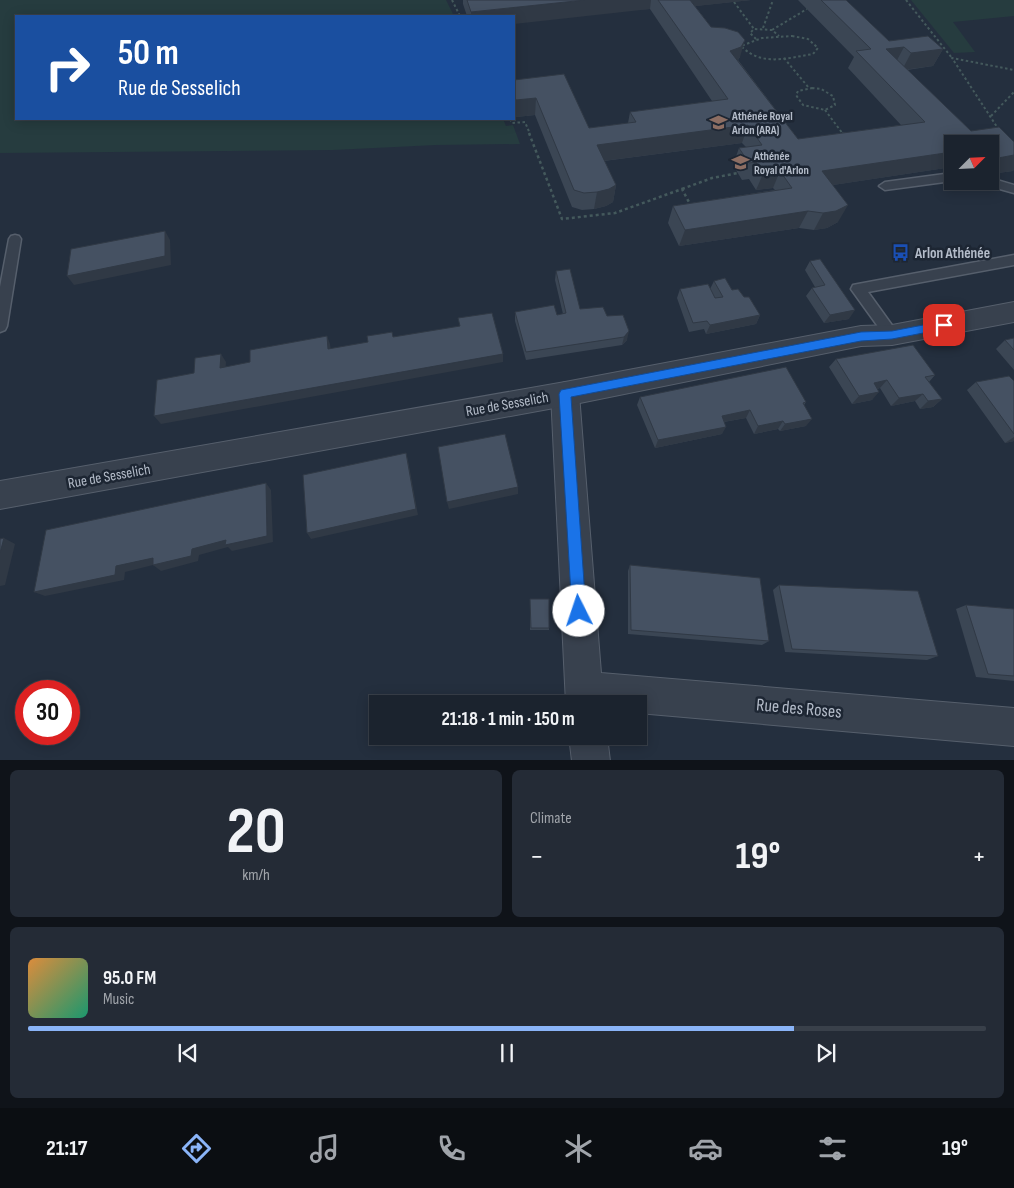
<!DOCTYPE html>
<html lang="en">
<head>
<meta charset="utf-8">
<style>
  :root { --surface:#1b232e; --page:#242b36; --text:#f1f3f6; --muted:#a0a4aa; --line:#39404a; --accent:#8ab4f8 }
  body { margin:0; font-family:"Sofia Sans Condensed",sans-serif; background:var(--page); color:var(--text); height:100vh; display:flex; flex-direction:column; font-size:19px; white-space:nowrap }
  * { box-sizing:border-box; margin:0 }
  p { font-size:16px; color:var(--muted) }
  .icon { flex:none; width:28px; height:28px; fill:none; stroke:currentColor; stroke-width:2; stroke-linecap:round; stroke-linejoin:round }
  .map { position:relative; height:760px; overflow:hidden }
  .sheet { display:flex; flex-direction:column; gap:10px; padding:10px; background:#0f1319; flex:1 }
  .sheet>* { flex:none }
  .hud { position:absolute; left:15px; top:15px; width:500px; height:105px; border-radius:0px; box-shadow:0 2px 12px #0003,0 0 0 1px var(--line); background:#1a4fa0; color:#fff; overflow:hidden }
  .needle { width:32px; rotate:66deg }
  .tools { position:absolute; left:944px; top:135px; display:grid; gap:10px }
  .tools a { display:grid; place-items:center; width:55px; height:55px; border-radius:0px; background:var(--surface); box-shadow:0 2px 12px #0003,0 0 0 1px var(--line); font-size:25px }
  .speed { position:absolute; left:15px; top:680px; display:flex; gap:10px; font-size:25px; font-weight:700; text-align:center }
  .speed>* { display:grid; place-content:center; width:65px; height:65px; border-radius:50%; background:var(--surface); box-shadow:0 2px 12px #0003,0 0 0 1px var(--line); line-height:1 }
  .speed .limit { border:8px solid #d22; background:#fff; color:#111 }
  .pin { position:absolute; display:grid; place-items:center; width:42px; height:42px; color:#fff; margin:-21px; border-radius:10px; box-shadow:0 2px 8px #0006 }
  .me { position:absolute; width:55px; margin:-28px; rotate:356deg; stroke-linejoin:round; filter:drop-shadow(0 0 4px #0008) }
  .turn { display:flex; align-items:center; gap:18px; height:105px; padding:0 20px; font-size:22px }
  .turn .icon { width:65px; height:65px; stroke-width:2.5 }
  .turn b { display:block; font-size:35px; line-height:42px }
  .big { font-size:38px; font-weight:700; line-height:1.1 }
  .sheet .tile { flex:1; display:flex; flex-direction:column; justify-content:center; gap:8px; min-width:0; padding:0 18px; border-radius:8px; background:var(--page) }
  .sheet .dial { align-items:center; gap:0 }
  .dial b { font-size:65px; line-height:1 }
  .song { display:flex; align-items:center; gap:15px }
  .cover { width:60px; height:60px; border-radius:8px; background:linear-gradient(135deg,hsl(30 70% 55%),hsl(160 70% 35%)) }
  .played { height:5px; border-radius:2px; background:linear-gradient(90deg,var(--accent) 80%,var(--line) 80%) }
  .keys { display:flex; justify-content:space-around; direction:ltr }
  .heat { display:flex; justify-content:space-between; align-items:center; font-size:28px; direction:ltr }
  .sheet .tiles { flex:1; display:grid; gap:10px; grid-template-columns:1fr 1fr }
  .tile:last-child { grid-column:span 2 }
  .trip { position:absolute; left:369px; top:695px; width:278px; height:50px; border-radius:0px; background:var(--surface); box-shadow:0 2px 12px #0003,0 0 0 1px var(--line); font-weight:700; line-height:50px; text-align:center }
  .dock { display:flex; height:80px; justify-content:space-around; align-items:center; background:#0b0e12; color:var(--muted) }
  .dock .icon { width:35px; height:35px }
  .dock .current { color:var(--accent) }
  .dock b { font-size:22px; color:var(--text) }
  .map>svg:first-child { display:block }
  .green { fill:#263c3f }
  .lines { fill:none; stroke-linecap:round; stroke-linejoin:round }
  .service-casing { stroke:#565f6c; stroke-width:3 }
  .minor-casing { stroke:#565f6c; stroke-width:2 }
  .tertiary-casing { stroke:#565f6c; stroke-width:2 }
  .path-far1 { stroke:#44595c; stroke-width:2; stroke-dasharray:2.5 2.5; stroke-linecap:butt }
  .path { stroke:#44595c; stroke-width:2.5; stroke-dasharray:3 3; stroke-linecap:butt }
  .service { fill:#38414e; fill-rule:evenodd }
  .minor { fill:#38414e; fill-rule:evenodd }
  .tertiary { fill:#38414e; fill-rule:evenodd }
  .wall { fill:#3b4654 }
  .shaded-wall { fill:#303945 }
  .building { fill:#455162; stroke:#303945 }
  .route { fill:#1a73e8; stroke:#114b97 }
  .labels { text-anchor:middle; stroke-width:5; stroke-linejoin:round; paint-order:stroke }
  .far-poi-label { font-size:12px; font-weight:bold; fill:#b4bcc9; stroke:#1d2633; text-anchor:start }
  .poi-label { font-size:15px; font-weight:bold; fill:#b4bcc9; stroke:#1d2633; text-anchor:start }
  .street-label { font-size:15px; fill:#b4bcc9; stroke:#1d2633 }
  .near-street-label { font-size:18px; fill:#b4bcc9; stroke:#1d2633 }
</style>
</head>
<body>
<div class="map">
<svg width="1014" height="761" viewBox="0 0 1014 761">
  <rect width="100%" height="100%" fill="#242f3e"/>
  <g class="green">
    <polygon points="0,0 446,0 454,16 16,16 16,119 503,119 506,126 513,125 520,144 436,145 333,150 0,153"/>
    <polygon points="911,0 1014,0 1014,16 953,22 975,52 954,53"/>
  </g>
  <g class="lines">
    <defs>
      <g id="service">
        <polygon points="952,173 952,181 885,190 879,186 885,182"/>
        <polygon points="990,178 1014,185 1014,193 982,184 980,181 990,181"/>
        <polygon points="15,235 19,236 21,239 7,326 5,330 0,332 0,287 9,239 11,236"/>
        <polygon points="1014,255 1014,265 868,292 899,335 897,339 892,341 887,339 851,289 853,285 858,284"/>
      </g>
      <g id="minor">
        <polygon points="565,382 575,386 579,394 601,673 1014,708 1014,746 638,713 638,704 566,704 551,394 555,386"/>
        <polygon points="569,736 607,736 610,761 572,761"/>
      </g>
      <polygon id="tertiary" points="1014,302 1014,322 892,345 861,346 565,406 0,509 0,481 565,382 861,326 892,325"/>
    </defs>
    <use href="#service" class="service-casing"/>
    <use href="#minor" class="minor-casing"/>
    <use href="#tertiary" class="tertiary-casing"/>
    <g class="path-far1">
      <polyline points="452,0 460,16"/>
      <polyline points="906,0 952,58"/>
      <polyline points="734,2 754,29"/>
      <polyline points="763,28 773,0"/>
      <polyline points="772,30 807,9"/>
      <path d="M792,36L808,39L818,48L813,54C787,58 762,67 741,46L762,38Z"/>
      <polyline points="756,39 750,33 754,29 772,30 779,36"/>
      <polyline points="784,58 809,88"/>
      <polygon points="812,88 821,89 833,96 835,105 825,110 803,105 796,95 798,91"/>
      <polyline points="825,110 843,134"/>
      <polyline points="991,116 1014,92"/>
      <polyline points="510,119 512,123 525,122 530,134"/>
      <polyline points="999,130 952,58 1014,70"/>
    </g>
    <g class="path">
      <polyline points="529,133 562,219 615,213 682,189 691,206"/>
      <polyline points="842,133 844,135"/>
      <polyline points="682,189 712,178 738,173"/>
    </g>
    <use href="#service" class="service"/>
    <use href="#minor" class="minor"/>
    <use href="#tertiary" class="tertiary"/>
  </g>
  <g class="wall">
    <polygon points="463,0 751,0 695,6 711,27 740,57 738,60 798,139 901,125 848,68 854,57 798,0 846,0 889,41 943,49 933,66 907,70 971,131 1014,142 1014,169 1013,171 990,174 990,144 952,144 952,167 833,185 838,222 827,228 814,230 799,228 679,246 668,223 673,206 775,190 773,188 756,190 749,179 742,180 733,165 739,148 746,147 742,143 604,161 616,185 613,202 606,206 594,209 582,210 572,207 535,115 516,117 514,112 514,80 589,128 628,123 630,112 712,101 650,9 514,16 467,16 463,4"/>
    <polygon points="810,261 849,319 824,323 806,296 812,288 815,287 805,270"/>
    <polygon points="556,271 580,309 607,316 627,340 622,345 526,360 515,321 515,312 557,315 563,314 555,280"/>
    <polygon points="714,281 732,290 744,297 760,315 756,324 706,334 704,329 689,332 677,298 680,289 710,289"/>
    <polygon points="1014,338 1014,370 996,349 1005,340"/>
    <polygon points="836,359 935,375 929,382 942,399 933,407 920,409 915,401 891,406 880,388 877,389 872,400 852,404 829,367"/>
    <polygon points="1014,381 1014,441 1005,443 967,390 976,382"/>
    <polygon points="640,397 806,402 804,405 806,426 780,431 778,429 754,434 746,418 724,422 722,434 655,448 637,405"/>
    <polygon points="630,565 769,641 762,645 628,634 628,571"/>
    <polygon points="779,585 938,656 927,660 785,652 773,590"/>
    <polygon points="530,602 549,628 549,630 530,630"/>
    <polygon points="966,605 1014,609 1014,681 976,677 956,609"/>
  </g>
  <g class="shaded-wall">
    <polygon points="585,0 651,0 650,9 514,24 514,16 471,16 471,12"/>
    <polygon points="681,0 751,0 679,8"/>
    <polygon points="745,40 740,57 735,64 730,51"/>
    <polygon points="904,47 895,64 886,49"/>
    <polygon points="943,49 933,66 902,70 911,53"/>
    <polygon points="536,98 535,115 516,117 516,100"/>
    <polygon points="748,125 742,143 595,162 597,145"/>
    <polygon points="952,152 952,167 813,188 822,171"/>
    <polygon points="1014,155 1014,169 1013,171 990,174 990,162 993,159"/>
    <polygon points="780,171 773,188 756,190 763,174"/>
    <polygon points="616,185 613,202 606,206 594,209 597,192"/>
    <polygon points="848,205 838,222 827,228 814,230 823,213"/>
    <polygon points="808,211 799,228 679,246 685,230"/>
    <polygon points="165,231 170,240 171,265 74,285 67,276"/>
    <polygon points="855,310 849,319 824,323 830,315"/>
    <polygon points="760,315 756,324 706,334 710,325"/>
    <polygon points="629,331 627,340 622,345 624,337"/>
    <polygon points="327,336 330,344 332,357 328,349"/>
    <polygon points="221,354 226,362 225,376 220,368"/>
    <polygon points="503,354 503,362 161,424 154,416"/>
    <polygon points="887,380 880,388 867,391 874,383"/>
    <polygon points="879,392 872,400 852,404 859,396"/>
    <polygon points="923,394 915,401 891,406 899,398"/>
    <polygon points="942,399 933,407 920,409 928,401"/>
    <polygon points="750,410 746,418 717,423 722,416"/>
    <polygon points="812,419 806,426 780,431 785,424"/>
    <polygon points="783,421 778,429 754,434 758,426"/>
    <polygon points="726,427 722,434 655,448 658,440"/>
    <polygon points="1014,437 1014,441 1005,443"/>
    <polygon points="406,453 408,460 418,515 311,539 307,533"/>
    <polygon points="266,483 271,490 273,542 232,551 228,547 199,555 198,561 161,571 153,565 192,549"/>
    <polygon points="518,487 518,494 449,509 447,502"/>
    <polygon points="4,538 15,544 5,585 0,586 0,553"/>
    <polygon points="153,558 161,563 125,572 124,580 45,596 34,592 116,566"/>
  </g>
  <g class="building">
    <polygon points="467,0 585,0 471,12"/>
    <polygon points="658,0 690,0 711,27 725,28 738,32 745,40 741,47 730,51 798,139 925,122 856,51 871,49 821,0 846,0 889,41 928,36 943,49 911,53 904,47 886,49 971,131 999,127 1014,142 1014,155 993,159 990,156 990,144 952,144 952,152 822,171 848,205 836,211 823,213 808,211 685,230 673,206 792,188 780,171 763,174 756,162 749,163 739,148 762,145 748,125 597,145 616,185 609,189 597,192 584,193 574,190 536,98 516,100 514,95 514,80 564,74 589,128 636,122 630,112 728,99"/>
    <polygon points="165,231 165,256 67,276 71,249"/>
    <polygon points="820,259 855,310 830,315 812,288 825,285 810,261"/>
    <polygon points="570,269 580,309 603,307 607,316 623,315 629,331 624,337 526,352 515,312 554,305 557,315 566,313 556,271"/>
    <polygon points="725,278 732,290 738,289 744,297 749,297 760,315 710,325 707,321 693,323 680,289 708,284 715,298 723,297 714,281"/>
    <polygon points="492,313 503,354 154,416 157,380 194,373 195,358 221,354 220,368 250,362 250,350 327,336 328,349 368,342 367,336 380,334 392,332 393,337 460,326 458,318"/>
    <polygon points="1014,338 1014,350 1005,340"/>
    <polygon points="913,345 935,375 925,377 942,399 928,401 923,394 899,398 887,380 874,383 879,392 859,396 836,359"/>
    <polygon points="786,367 806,402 803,403 812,419 785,424 783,421 758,426 750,410 722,416 726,427 658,440 640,397"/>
    <polygon points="1009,376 1014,381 1014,434 976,382"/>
    <polygon points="505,434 518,487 447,502 438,447"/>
    <polygon points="406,453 416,509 307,533 303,475"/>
    <polygon points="266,483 267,536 225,545 226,540 192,549 191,556 153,565 153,558 116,566 115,575 34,592 46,530"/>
    <polygon points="4,538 0,553 0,539"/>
    <polygon points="630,565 760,578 769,641 631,630"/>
    <polygon points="779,585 918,591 938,656 792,649"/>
    <polygon points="530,599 549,599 549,628 531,628"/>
    <polygon points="966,605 1014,609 1014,676 988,674"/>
  </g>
  <polygon class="route" points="944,321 949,325 944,329 892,339 861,341 571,397 586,611 584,616 579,618 574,616 572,611 559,394 561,390 861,332 892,331"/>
  <defs>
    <symbol id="school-bare" viewBox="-9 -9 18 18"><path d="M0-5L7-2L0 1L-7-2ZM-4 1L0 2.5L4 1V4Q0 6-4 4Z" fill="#8d6e63" stroke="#1d2633" stroke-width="2.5" paint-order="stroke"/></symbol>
    <symbol id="bus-bare" viewBox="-9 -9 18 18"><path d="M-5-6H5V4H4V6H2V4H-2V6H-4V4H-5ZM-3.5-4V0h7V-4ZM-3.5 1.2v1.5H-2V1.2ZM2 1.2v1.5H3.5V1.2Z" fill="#1a4fb4" stroke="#1d2633" stroke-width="2.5" paint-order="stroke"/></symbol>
  </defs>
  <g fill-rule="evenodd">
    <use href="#school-bare" x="706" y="110" width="25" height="25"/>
    <use href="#school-bare" x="728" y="150" width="25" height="25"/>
    <use href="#bus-bare" x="888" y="240" width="25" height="25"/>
  </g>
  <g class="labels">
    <g class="far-poi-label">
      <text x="732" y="120">Athénée Royal<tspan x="732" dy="14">Arlon (ARA)</tspan></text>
      <text x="754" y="160">Athénée<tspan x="754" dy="14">Royal d'Arlon</tspan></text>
    </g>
    <g class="poi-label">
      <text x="915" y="258">Arlon Athénée</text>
    </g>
    <g class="street-label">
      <text transform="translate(507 404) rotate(-10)" y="5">Rue de Sesselich</text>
      <text transform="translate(109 476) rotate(-10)" y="5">Rue de Sesselich</text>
    </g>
    <g class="near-street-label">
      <text transform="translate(799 708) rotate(5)" y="6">Rue des Roses</text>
    </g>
  </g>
</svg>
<div class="tools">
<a><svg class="needle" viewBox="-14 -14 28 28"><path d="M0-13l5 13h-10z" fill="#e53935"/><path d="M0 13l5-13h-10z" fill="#a0a4aa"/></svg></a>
</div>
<div class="speed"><div class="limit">30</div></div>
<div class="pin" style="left:944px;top:325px;background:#d93025"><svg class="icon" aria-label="arrive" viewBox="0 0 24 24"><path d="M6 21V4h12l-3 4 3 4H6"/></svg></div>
<svg class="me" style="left:579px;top:611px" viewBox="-20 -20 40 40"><circle r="19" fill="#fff"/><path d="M0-13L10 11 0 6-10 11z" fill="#1a73e8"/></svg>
<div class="trip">21:18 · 1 min · 150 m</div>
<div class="hud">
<div class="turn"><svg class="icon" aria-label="right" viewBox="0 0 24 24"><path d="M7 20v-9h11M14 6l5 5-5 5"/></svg><div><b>50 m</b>Rue de Sesselich</div></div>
</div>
</div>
<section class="sheet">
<div class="tiles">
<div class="tile dial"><b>20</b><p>km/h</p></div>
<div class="tile"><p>Climate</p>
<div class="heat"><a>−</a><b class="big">19°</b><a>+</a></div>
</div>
<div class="tile">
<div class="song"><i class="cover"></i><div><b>95.0 FM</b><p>Music</p></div></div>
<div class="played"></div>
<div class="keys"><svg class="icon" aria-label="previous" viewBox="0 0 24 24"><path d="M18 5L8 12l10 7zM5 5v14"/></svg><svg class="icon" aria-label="pause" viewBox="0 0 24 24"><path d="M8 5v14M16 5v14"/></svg><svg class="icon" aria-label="next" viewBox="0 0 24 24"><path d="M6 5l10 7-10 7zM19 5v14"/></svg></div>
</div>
</div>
</section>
<nav class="dock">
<b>21:17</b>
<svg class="icon current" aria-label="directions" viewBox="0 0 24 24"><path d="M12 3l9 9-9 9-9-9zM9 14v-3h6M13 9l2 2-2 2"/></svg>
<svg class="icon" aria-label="music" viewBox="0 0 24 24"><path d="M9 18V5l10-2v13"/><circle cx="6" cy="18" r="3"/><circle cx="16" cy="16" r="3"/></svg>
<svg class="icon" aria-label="phone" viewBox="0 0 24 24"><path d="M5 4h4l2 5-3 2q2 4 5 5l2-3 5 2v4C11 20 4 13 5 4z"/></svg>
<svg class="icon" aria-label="climate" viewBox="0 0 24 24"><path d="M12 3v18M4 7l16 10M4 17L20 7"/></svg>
<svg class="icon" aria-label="car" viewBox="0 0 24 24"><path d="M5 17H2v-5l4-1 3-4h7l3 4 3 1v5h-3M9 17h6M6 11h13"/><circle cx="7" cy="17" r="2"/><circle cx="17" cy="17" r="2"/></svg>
<svg class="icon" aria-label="filters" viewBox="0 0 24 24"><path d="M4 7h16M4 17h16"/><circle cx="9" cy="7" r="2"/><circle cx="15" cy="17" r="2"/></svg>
<b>19°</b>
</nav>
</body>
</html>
